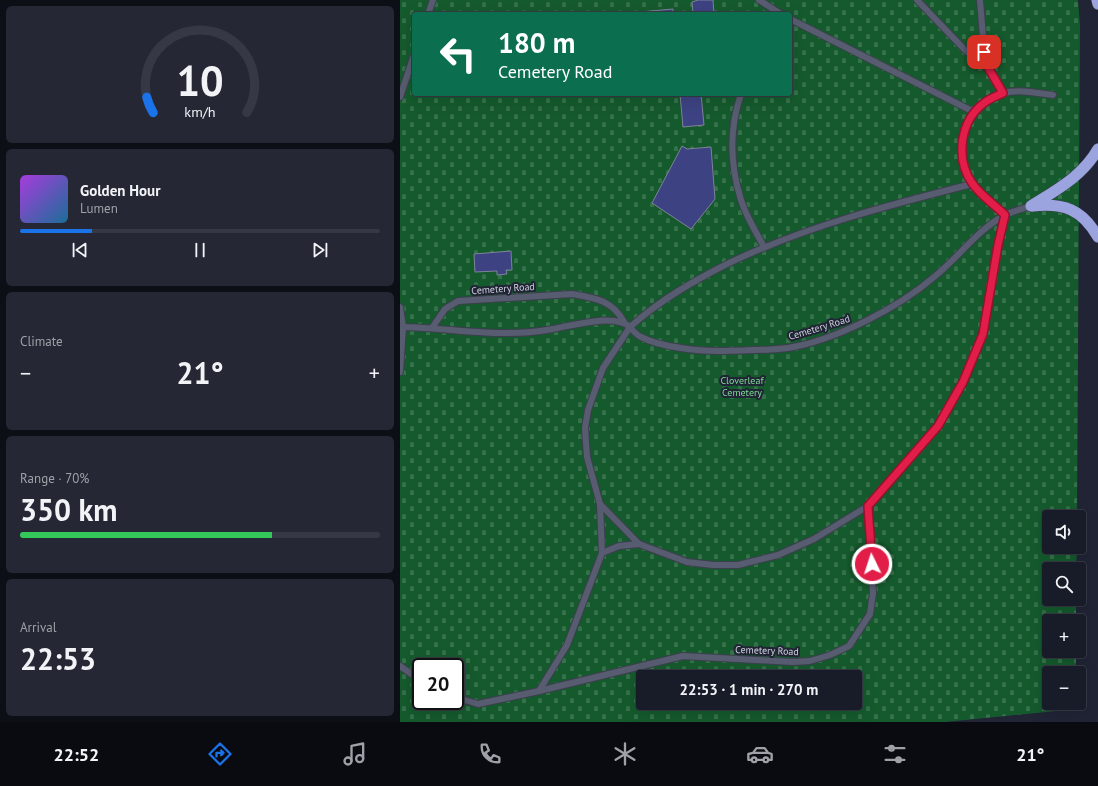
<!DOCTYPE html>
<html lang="en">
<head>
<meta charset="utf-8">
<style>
  :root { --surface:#181b28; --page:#252834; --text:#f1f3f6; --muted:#9fa1a8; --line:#363945; --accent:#1a73e8 }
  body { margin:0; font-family:"PT Sans",sans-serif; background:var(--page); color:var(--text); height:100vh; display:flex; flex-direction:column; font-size:15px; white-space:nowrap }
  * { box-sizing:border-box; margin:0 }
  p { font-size:13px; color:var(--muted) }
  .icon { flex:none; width:22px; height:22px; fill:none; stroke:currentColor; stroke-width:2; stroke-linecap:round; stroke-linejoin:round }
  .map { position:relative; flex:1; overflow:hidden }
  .details { display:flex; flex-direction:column; gap:6px; padding:6px; background:#0d0f16; width:400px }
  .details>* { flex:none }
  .hud { position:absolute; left:12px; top:12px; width:380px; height:84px; border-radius:4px; box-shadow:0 4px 16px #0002,0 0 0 1px var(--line); background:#0b6e4f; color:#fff; overflow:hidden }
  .fabs { position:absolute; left:642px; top:510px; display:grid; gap:8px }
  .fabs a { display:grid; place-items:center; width:44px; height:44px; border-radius:4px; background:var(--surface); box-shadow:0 4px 16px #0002,0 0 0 1px var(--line); font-size:20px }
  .speed { position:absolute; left:12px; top:658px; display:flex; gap:8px; font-size:20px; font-weight:700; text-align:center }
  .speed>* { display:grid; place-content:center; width:52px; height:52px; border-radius:50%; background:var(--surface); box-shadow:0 4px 16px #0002,0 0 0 1px var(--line); line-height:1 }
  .speed .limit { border:2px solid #111; border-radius:6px; background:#fff; color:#111 }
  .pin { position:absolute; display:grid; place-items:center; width:34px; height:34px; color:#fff; margin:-17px; border-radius:8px; box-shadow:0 2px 6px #0006 }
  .me { position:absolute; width:44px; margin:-22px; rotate:356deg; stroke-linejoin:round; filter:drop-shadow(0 0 3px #0008) }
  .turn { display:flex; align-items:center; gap:14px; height:84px; padding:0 20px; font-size:18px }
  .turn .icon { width:52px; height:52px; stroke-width:2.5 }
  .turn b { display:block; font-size:28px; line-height:34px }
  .big { font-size:30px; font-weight:800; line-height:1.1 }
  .details .tile { flex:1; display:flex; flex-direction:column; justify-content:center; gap:6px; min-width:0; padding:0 14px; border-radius:6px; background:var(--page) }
  .details .dial { align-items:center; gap:0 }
  .dial svg { height:104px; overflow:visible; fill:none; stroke:var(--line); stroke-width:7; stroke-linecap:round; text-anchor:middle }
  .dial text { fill:var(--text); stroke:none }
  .song { display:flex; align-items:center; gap:12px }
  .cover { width:48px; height:48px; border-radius:6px; background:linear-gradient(135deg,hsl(280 70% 55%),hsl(200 70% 35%)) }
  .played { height:4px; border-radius:2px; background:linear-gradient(90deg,var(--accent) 20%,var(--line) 20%) }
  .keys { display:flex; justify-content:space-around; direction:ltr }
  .heat { display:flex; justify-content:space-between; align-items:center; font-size:22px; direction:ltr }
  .charge { height:6px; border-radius:3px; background:linear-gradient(90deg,#34c759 70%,var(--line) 0) }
  .trip { position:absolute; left:236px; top:670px; width:226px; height:40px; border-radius:4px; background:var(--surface); box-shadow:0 4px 16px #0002,0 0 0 1px var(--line); font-weight:800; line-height:40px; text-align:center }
  .tabs { display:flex; height:64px; justify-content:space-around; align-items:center; background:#0a0b10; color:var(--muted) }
  .tabs .icon { width:28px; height:28px }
  .tabs .active { color:var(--accent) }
  .tabs b { font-size:18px; color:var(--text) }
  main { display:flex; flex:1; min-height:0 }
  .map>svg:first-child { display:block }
  .cemetery { fill:url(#cemetery-stones); fill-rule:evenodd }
  .building { fill:#3d4382; stroke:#7e8298 }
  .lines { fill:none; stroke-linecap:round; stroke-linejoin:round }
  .service-casing { stroke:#3d3f4e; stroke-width:8 }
  .trunk-casing { stroke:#3d3f4e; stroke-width:12 }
  .service { stroke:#585c70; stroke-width:6 }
  .trunk { stroke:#9ca4e0; stroke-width:11 }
  .route-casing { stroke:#92132f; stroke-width:10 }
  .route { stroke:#e11d48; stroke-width:7 }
  .labels { text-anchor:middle; stroke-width:4; stroke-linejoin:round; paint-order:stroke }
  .street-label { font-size:10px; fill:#cfd1dd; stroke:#202435 }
  .park-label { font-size:10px; fill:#7edc96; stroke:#202435 }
</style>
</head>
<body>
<main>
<section class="details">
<div class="tile dial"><svg viewBox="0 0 100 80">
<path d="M14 69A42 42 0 1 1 86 69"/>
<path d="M14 69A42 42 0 0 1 9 57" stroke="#1a73e8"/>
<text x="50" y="56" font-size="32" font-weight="700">10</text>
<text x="50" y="72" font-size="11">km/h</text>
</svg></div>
<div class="tile">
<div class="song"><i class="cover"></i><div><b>Golden Hour</b><p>Lumen</p></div></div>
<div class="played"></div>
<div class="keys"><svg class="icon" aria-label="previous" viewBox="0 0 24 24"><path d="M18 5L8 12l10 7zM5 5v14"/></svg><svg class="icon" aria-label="pause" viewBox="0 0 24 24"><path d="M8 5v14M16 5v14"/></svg><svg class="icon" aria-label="next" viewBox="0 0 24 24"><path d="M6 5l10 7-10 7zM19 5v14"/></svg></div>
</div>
<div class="tile"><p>Climate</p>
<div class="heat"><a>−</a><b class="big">21°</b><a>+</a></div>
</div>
<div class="tile"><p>Range · 70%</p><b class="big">350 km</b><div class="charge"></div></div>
<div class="tile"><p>Arrival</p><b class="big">22:53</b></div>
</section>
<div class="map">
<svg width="698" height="722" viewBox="0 0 698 722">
  <defs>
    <pattern id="cemetery-stones" width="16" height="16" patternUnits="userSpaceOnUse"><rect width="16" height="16" fill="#155a2d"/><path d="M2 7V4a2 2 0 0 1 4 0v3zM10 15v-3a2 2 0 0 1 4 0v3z" fill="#36714b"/></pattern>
  </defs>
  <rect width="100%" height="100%" fill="#202435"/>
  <path class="cemetery" d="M0,0H678L680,25L677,517H649V547H677L676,569H649V599H676V621H649V651H676V673H649V703H676V709L545,722H0ZM14,14H390V94H14ZM21,667H55V701H21ZM243,677H455V703H243Z"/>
  <g class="building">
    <polygon points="298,0 313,0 314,14 293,14 292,2"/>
    <polygon points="273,9 273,14 217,14"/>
    <polygon points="280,94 301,94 304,125 283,127"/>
    <polygon points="282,146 287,149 311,147 315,199 291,229 252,203"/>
    <polygon points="111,251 112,270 106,270 107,274 97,275 97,271 75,272 74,254"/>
  </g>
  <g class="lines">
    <defs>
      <g id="service">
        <polyline points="359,0 381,14"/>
        <polyline points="517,0 566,51 585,62"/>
        <polyline points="580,0 585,62 603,93"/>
        <polyline points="28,14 33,0"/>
        <polyline points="390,19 574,112"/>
        <path d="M341,94C329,129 330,165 341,200C346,216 356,232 364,247"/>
        <polyline points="0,97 14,55"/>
        <path d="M572,184C489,205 407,226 329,263C293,281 260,300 230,327C233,331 237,335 241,337C260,347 298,351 319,351C342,350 365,351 388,348C436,340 498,308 534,277C558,258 577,230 605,215C613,211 622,209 631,206"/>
        <path d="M605,215C595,205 580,195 572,183C552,152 565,102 604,93C619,89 637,93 653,95"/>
        <path d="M0,307L3,327C51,328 99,338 147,330C168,327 213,312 230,327L203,368L188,410L185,428L187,457L200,504L239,544L287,562L313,565H338L378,555L414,539L468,506L538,426L563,381L583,334L598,245L605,215"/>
        <path d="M32,328L45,309L58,301L172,294C195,298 212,300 224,322"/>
        <polyline points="0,372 3,327"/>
        <polyline points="202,553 219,546 239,544"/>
        <polyline points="0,666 21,681"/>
        <polyline points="139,691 167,645 202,553 200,504"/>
        <polyline points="55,697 78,704 139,691 283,656 393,662 410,661 430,655 449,646 470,614 473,593 468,506"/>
      </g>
      <g id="trunk">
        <polyline points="697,0 698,4"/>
        <path d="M631,206C656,190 683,176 698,149"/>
        <path d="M633,206C664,203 682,209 698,237"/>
      </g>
    </defs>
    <use href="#service" class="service-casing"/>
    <use href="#trunk" class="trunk-casing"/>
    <use href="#service" class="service"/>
    <use href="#trunk" class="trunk"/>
  </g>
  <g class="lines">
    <defs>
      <path id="route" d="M472,564L468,506L538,426L563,382L583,334L598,245L605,215C595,205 580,195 572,183C555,158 560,121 584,103C590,98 597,96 603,93L585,62L584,52"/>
    </defs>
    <use href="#route" class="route-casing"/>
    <use href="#route" class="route"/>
  </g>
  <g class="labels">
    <g class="street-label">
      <text transform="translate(103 288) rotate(-4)" y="4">Cemetery Road</text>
      <text transform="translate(419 327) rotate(-17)" y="4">Cemetery Road</text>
      <text transform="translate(367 650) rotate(2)" y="4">Cemetery Road</text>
    </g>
    <g class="park-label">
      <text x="342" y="384">Cloverleaf<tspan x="342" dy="12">Cemetery</tspan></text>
    </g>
  </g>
</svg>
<div class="fabs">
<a><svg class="icon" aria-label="sound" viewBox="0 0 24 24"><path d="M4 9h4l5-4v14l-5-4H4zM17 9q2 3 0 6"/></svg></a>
<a><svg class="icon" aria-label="search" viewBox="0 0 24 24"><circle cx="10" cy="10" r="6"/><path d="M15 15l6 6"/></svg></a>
<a>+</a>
<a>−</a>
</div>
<div class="speed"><div class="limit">20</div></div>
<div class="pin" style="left:584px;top:52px;background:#d93025"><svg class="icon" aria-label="arrive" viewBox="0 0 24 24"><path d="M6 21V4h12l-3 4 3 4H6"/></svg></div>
<svg class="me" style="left:472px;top:564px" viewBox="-20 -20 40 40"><circle r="17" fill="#e11d48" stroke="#fff" stroke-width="3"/><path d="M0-11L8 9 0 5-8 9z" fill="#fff"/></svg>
<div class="trip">22:53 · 1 min · 270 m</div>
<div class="hud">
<div class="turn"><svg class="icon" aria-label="left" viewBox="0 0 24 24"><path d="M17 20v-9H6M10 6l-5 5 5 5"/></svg><div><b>180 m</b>Cemetery Road</div></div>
</div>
</div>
</main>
<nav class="tabs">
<b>22:52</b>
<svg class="icon active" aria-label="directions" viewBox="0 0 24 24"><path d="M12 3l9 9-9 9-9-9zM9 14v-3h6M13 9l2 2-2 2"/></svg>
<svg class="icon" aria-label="music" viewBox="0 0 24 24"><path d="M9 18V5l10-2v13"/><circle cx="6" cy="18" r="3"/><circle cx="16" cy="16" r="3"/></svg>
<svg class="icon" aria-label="phone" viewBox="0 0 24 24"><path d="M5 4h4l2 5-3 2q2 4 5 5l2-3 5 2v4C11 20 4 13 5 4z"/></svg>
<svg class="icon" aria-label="climate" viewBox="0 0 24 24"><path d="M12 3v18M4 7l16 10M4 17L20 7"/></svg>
<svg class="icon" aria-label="car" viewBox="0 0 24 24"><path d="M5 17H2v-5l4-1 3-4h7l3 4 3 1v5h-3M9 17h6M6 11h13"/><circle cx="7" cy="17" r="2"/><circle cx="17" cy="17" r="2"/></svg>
<svg class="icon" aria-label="filters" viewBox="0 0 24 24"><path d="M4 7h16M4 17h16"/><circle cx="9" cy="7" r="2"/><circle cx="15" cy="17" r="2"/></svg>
<b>21°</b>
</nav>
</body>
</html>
